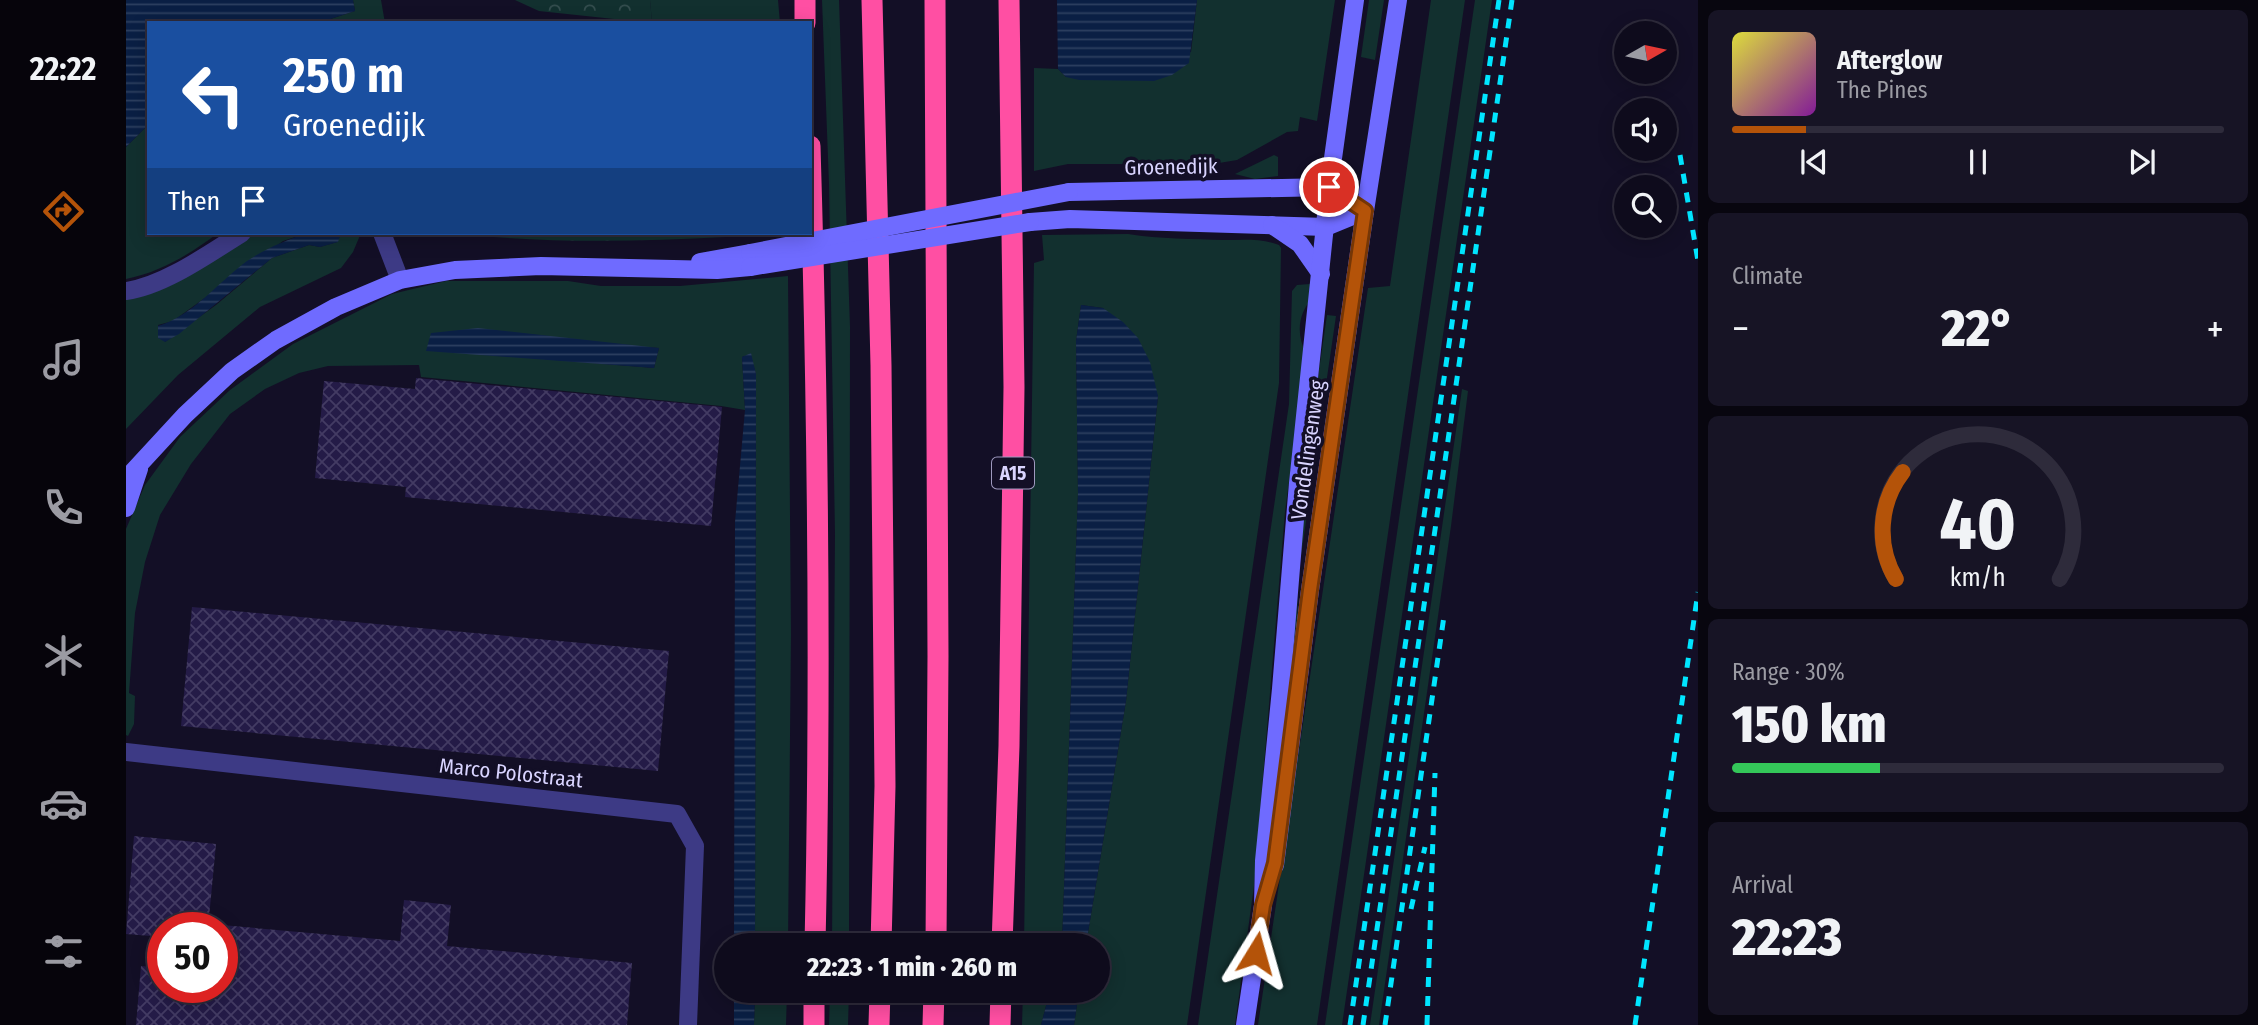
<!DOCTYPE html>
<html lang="en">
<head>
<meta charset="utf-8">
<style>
  :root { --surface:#0e0b1c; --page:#171425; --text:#f1f3f6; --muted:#9b9ba3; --line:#2e2b3b; --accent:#b45309 }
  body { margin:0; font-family:"Fira Sans Condensed",sans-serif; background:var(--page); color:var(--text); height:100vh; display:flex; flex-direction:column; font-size:26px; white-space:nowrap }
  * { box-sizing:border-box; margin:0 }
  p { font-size:23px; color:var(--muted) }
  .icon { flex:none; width:38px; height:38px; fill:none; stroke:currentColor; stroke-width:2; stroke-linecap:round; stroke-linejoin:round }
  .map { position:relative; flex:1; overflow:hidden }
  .side { display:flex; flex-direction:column; gap:10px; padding:10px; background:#08060f; width:560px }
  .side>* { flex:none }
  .guide { position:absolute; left:21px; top:21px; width:665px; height:214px; border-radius:0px; box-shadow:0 4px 18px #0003,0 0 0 2px var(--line); background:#1a4fa0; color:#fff; overflow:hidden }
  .needle { width:46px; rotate:81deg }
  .controls { position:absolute; left:1488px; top:21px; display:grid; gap:14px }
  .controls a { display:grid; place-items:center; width:63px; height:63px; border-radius:50%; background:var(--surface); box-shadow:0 4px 18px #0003,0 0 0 2px var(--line); font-size:35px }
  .speed { position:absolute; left:21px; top:912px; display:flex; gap:14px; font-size:35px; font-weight:700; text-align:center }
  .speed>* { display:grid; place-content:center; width:91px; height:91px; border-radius:50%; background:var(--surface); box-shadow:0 4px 18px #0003,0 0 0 2px var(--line); line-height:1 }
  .speed .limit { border:10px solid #d22; background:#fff; color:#111 }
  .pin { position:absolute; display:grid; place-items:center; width:60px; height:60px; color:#fff; margin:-30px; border:4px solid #fff; border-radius:50%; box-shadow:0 2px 7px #0007 }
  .me { position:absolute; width:77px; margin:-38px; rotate:8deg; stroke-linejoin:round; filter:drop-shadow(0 0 5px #0008) }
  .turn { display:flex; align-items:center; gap:24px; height:147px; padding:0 21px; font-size:32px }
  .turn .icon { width:91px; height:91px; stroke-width:2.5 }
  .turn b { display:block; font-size:49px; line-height:60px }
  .then { display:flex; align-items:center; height:66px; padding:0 21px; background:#0003; gap:14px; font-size:26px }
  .big { font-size:52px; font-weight:800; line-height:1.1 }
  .side .card { flex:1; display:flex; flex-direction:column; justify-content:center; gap:10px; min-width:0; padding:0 24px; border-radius:10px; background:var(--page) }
  .side .dial { align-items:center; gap:0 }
  .dial svg { height:182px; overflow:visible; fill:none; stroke:var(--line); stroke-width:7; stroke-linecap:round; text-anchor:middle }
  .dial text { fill:var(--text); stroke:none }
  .song { display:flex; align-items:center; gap:21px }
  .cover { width:84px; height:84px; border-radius:10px; background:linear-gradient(135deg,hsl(60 70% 55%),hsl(290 70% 35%)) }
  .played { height:7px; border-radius:4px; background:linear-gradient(90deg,var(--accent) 15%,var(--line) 15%) }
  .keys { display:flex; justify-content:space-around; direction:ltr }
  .heat { display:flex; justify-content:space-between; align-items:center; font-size:38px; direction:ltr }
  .charge { height:10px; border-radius:5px; background:linear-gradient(90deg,#34c759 30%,var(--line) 0) }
  .trip { position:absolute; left:588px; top:933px; width:396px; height:70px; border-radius:35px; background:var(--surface); box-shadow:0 4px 18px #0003,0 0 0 2px var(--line); font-weight:800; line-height:70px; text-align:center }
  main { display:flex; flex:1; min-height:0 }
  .tab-bar { display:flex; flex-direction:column; width:126px; justify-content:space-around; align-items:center; background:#06040b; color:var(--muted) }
  .tab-bar .icon { width:49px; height:49px }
  .tab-bar .current { color:var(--accent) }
  .tab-bar b { font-size:32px; color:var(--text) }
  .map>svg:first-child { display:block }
  .grass { fill:#12302f; fill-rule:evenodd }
  .forest { fill:url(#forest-crowns) }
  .water { fill:url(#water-rules) }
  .building { fill:url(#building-cross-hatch) }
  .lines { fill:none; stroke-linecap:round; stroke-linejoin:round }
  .minor { stroke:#3d3a85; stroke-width:18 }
  .tertiary { stroke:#3d3a85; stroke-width:18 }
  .secondary { stroke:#6f6bff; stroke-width:18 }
  .motorway { stroke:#ff4fa3; stroke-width:21 }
  .rail { stroke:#00e5ff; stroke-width:5; stroke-dasharray:10 9; stroke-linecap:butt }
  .secondary-bridge { stroke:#6f6bff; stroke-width:18 }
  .route-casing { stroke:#753606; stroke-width:18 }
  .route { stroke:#b45309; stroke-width:12 }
  .labels { text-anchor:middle; stroke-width:7; stroke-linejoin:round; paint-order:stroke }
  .shield { fill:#130f26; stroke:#9e99be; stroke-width:2 }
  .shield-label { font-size:19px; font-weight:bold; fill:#d9d4ff }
  .street-label { font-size:21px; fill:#d9d4ff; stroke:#130f26 }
</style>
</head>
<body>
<main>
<nav class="tab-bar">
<b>22:22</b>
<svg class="icon current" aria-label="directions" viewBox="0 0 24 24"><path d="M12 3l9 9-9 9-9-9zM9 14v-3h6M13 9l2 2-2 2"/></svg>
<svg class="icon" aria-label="music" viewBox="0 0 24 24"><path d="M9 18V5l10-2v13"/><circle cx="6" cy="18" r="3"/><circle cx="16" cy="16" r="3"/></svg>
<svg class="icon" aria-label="phone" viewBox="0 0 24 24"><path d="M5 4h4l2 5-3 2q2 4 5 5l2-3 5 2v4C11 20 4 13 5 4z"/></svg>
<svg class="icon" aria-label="climate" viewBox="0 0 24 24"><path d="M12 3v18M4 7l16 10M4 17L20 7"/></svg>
<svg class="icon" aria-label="car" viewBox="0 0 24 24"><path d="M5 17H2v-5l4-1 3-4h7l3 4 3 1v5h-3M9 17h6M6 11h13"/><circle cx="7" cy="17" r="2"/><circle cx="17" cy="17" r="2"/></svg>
<svg class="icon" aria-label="filters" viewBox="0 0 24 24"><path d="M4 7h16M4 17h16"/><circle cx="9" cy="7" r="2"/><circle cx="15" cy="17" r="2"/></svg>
</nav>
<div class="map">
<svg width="1572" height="1025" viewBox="0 0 1572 1025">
  <defs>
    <pattern id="forest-crowns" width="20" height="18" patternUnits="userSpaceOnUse" patternTransform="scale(1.75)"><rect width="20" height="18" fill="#12302f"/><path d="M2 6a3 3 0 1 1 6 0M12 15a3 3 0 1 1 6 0" fill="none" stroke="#344d4e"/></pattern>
    <pattern id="water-rules" width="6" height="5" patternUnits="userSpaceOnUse" patternTransform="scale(1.75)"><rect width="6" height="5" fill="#0a1f44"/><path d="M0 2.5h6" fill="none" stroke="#2d3f60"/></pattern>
    <pattern id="building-cross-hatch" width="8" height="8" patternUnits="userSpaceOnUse" patternTransform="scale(1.75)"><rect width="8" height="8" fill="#241b47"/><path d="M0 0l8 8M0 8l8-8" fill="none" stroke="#433b63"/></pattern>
  </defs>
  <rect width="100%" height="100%" fill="#130f26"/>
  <g class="grass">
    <polygon points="227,0 255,0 259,23 192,23 229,11"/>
    <polygon points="524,0 652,0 654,23 526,23"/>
    <polygon points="696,0 713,0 724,327 723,945 706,945 709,534 703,184"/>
    <polygon points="1071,0 1209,0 1191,121 1174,117 1172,131 1161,132 1111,160 1087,164 942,164 908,171 908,68 932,69 940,77 1065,52"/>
    <polygon points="1243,0 1258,0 1249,60 1235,57"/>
    <polygon points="1305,0 1339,0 1191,1025 1132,1025 1242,288 1264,286"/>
    <polygon points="1349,0 1366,0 1216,1025 1199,1025"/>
    <path d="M23,124V233H92C64,254 35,272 0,279V147Z"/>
    <polygon points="1148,155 1152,157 1152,176 1129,179 1109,174"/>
    <polygon points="129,233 181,233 157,241 47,321 32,325 39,342 90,305 146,258 183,245 194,247 211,242 214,236 220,233 235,233 227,252 215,268 134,307 52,375 0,429 0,297"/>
    <path d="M1002,234C1034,239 1066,239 1098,240C1116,240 1136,238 1153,245L1155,248L1153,383L1061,1025H948L953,991L971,990V945H960L1000,701L1032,396L977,308L955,305L950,341L952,493L936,944L898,945L908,263L918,260L916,235Z"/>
    <path d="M662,276L665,634L662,945H629L630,374L624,354L616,357L619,410L595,406L295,377L293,365L202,366L173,373L139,389L104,414L65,464L34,515L19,562L9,613L3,693L9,696L8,724L2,736L0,735V529L19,485L54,437L104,390L167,344L266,294L320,281H442L475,286H554ZM305,333H313L533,348L528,368L319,351Z"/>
    <path d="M1184,284L1186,299C1172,313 1170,335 1180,353L1159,512L1128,886L1109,1025H1072L1163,404L1166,291L1171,285Z"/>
    <path d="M1201,315L1210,316L1171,583L1172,626L1164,708C1164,576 1182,445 1201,315Z"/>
    <polygon points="1336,389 1342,391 1325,526 1253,1025 1244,1025"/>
    <polygon points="629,991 661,991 660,1025 628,1025"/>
    <polygon points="704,991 723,991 722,1025 703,1025"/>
    <polygon points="897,991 924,991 915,1025 896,1025"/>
  </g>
  <g class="forest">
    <polygon points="389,0 524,0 526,23 413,11"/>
    <path d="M304,233H602L599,237C522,241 446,243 368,237C347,236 326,236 304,233Z"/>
  </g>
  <g class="water">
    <polygon points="0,0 227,0 229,11 192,23 23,23 23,124 0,147"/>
    <polygon points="931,0 1071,0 1063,63 1046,75 1028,81 953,80 940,77 932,69"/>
    <path d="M181,233L221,234L214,236L212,242L194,247L183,245L146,258L53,334L39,342L32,338V326C68,315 91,283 121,261C139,249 160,240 181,233Z"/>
    <polygon points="955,305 977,308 997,322 1012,338 1024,362 1032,396 1000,701 960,945 936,945 952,493 950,341"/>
    <polygon points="352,328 533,348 528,368 300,351 305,333"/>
    <polygon points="625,353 630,374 629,945 608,945 609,522 619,410 616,357"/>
    <polygon points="608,991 629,991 628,1025 608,1025"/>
    <polygon points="924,991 953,991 948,1025 915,1025"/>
  </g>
  <g class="building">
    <polygon points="290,378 596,407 585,526 279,497 280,487 189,478 198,381 289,389"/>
    <polygon points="66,607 543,651 532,771 55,726"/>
    <polygon points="8,836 90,844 82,928 37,928 37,937 0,934"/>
    <polygon points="278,900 325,905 321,946 506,963 501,1025 10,1025 15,966 37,968 37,987 96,987 96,925 274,941"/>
  </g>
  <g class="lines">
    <polyline class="minor" points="0,752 551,814 569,846 562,1025"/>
    <g class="tertiary">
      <polyline points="256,233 274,280"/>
      <path d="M0,291C38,286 84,253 116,233"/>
    </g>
    <g class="secondary">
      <polyline points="943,192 1203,187 1239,211"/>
      <polyline points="904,222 944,219 1200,227 1239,211"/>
      <polyline points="1146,225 1174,244 1195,274"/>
      <polyline points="574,262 624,253"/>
      <polyline points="0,479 59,415 106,371 150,340 210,307 274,280 329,270 415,266 591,270 624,267"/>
      <polyline points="0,508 13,469"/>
      <polyline points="1149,865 1184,590 1239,211 1272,0"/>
      <polyline points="1119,1025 1137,905 1138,861 1155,689 1172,483 1203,187 1229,0"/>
    </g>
    <g class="motorway">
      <polyline points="679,0 679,23"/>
      <polyline points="746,0 755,365 759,786 755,945"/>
      <polyline points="809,0 812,656 810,945"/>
      <path d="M684,146C692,412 695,679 689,945"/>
      <polyline points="876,945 883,746 888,387 883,0"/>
      <polyline points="688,1025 688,990"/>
      <polyline points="753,1025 754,990"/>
      <polyline points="807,1025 808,990"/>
      <polyline points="874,1025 875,990"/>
    </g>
    <g class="rail">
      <polyline points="1554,155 1572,261"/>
      <polyline points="1285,909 1299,847"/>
      <polyline points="1224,1025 1373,0"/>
      <polyline points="1237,1025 1386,0"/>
      <polyline points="1259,1025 1318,616"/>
      <polyline points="1301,1025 1309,773"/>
      <polyline points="1509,1025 1572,592"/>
    </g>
    <g class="secondary-bridge">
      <polyline points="624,253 943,192"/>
      <polyline points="624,267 904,222"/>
    </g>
  </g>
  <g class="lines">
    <defs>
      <polyline id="route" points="1130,953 1137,905 1149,863 1184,590 1239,211 1203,187"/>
    </defs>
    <use href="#route" class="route-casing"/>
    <use href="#route" class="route"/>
  </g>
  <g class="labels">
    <rect class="shield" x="866" y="457.5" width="42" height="31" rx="5"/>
    <g class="shield-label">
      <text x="887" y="480">A15</text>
    </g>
    <g class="street-label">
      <text transform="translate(1045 167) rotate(-1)" y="7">Groenedijk</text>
      <text transform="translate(1182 450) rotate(-82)" y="7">Vondelingenweg</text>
      <text transform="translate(385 773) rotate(6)" y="7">Marco Polostraat</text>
    </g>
  </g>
</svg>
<div class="controls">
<a><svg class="needle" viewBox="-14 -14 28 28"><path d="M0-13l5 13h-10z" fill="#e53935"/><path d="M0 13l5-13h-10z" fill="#9b9ba3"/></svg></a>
<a><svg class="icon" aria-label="sound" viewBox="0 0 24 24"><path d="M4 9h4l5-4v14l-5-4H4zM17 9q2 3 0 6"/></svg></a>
<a><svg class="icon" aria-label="search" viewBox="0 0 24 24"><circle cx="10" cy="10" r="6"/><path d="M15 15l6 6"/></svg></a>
</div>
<div class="speed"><div class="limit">50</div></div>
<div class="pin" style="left:1203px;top:187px;background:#d93025"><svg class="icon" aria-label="arrive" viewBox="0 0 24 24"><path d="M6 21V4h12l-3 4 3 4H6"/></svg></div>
<svg class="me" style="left:1130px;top:953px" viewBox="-20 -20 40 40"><path d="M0-17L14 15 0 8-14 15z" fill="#b45309" stroke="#fff" stroke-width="4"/></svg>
<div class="trip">22:23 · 1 min · 260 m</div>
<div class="guide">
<div class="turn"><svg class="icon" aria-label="left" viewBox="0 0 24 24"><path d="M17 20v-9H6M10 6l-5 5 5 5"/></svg><div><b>250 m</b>Groenedijk</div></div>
<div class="then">Then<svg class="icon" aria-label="arrive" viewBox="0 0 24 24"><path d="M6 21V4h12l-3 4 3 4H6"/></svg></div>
</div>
</div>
<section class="side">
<div class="card">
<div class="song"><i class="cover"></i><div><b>Afterglow</b><p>The Pines</p></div></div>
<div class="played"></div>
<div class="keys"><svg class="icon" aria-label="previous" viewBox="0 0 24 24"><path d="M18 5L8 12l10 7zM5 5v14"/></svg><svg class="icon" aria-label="pause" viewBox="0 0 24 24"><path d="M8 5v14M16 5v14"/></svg><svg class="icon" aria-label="next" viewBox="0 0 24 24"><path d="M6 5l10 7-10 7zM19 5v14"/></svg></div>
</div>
<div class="card"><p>Climate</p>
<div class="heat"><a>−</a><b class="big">22°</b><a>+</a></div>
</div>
<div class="card dial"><svg viewBox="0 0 100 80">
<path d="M14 69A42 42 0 1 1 86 69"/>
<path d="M14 69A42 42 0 0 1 17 22" stroke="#b45309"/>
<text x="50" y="56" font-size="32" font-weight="700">40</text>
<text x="50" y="72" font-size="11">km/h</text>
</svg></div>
<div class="card"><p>Range · 30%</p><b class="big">150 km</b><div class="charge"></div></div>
<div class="card"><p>Arrival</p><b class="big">22:23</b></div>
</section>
</main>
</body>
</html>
